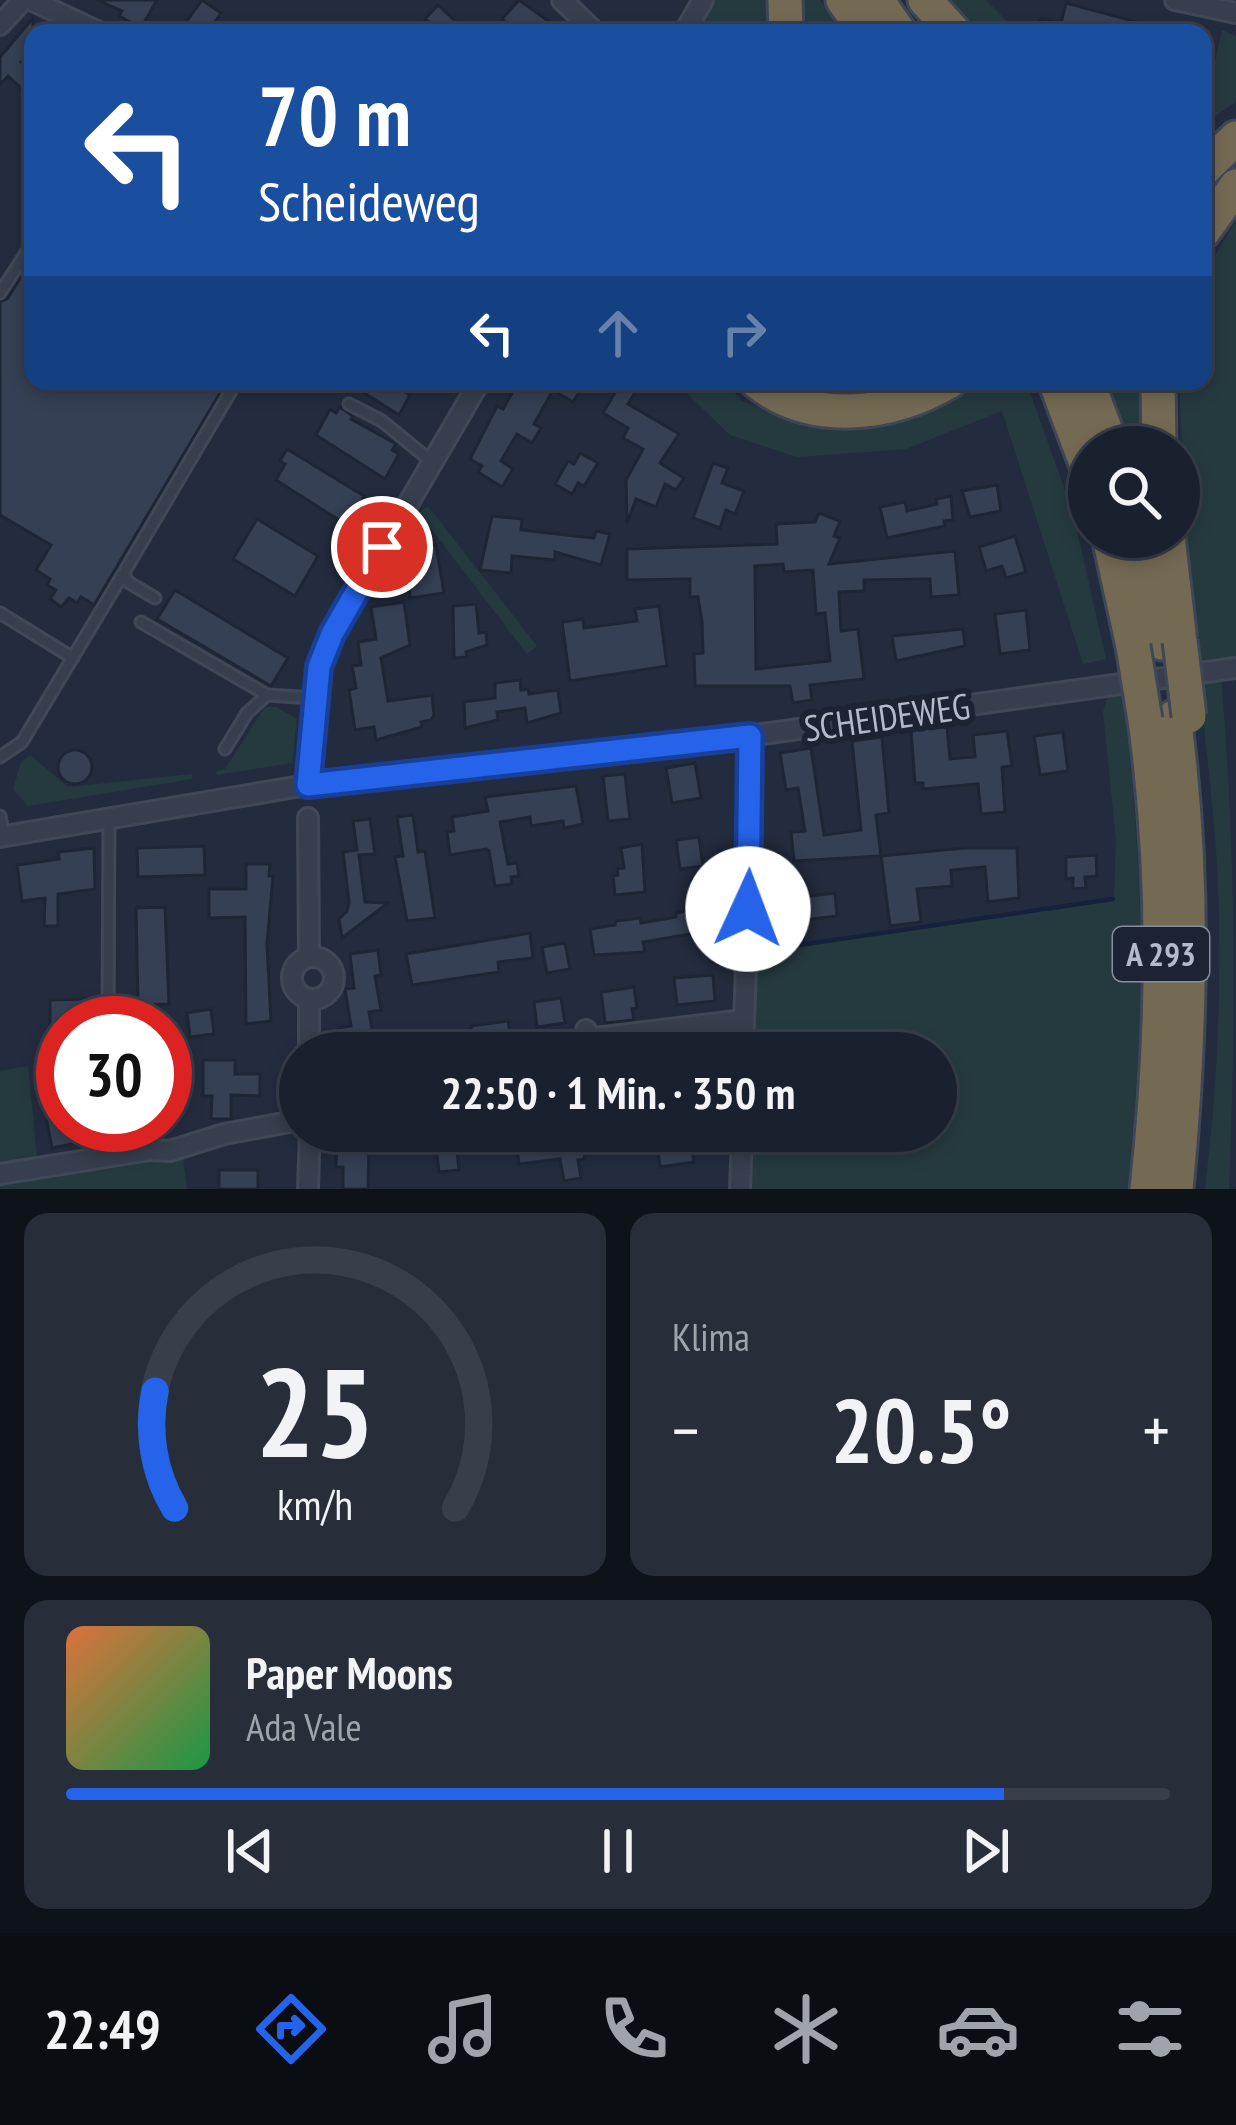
<!DOCTYPE html>
<html lang="de">
<head>
<meta charset="utf-8">
<style>
  :root { --surface:#1a212e; --page:#272e3a; --text:#f1f3f6; --muted:#9fa3aa; --line:#383e4a; --accent:#2563eb }
  body { margin:0; font-family:"PT Sans Narrow",sans-serif; background:var(--page); color:var(--text); height:100vh; display:flex; flex-direction:column; font-size:45px; white-space:nowrap }
  * { box-sizing:border-box; margin:0 }
  p { font-size:39px; color:var(--muted) }
  .icon { flex:none; width:66px; height:66px; fill:none; stroke:currentColor; stroke-width:2; stroke-linecap:round; stroke-linejoin:round }
  .map { position:relative; height:1189px; overflow:hidden }
  .details { display:flex; flex-direction:column; gap:24px; padding:24px; background:#0e1219; flex:1 }
  .details>* { flex:none }
  .guide { position:absolute; left:24px; top:24px; width:1188px; height:366px; border-radius:24px; box-shadow:0 6px 18px #0003,0 0 0 3px var(--line); background:#1a4fa0; color:#fff; overflow:hidden }
  .tools { position:absolute; left:1068px; top:426px; display:grid; gap:24px }
  .tools a { display:grid; place-items:center; width:132px; height:132px; border-radius:50%; background:var(--surface); box-shadow:0 6px 18px #0003,0 0 0 3px var(--line); font-size:60px }
  .speed { position:absolute; left:36px; top:996px; display:flex; gap:24px; font-size:60px; font-weight:700; text-align:center }
  .speed>* { display:grid; place-content:center; width:156px; height:156px; border-radius:50%; background:var(--surface); box-shadow:0 6px 18px #0003,0 0 0 3px var(--line); line-height:1 }
  .speed .limit { border:18px solid #d22; background:#fff; color:#111 }
  .pin { position:absolute; display:grid; place-items:center; width:102px; height:102px; color:#fff; margin:-51px; border:6px solid #fff; border-radius:50%; box-shadow:0 3px 12px #0007 }
  .me { position:absolute; width:132px; margin:-66px; rotate:2deg; stroke-linejoin:round; filter:drop-shadow(0 0 9px #0008) }
  .turn { display:flex; align-items:center; gap:42px; height:252px; padding:0 36px; font-size:54px }
  .turn .icon { width:156px; height:156px; stroke-width:2.5 }
  .turn b { display:block; font-size:84px; line-height:102px }
  .lanes { display:flex; align-items:center; height:114px; padding:0 36px; background:#0003; justify-content:center; gap:60px; direction:ltr }
  .lanes .off { opacity:.35 }
  .big { font-size:90px; font-weight:800; line-height:1.1 }
  .details .widget { flex:1; display:flex; flex-direction:column; justify-content:center; gap:18px; min-width:0; padding:0 42px; border-radius:24px; background:var(--page) }
  .details .dial { align-items:center; gap:0 }
  .dial svg { height:312px; overflow:visible; fill:none; stroke:var(--line); stroke-width:7; stroke-linecap:round; text-anchor:middle }
  .dial text { fill:var(--text); stroke:none }
  .song { display:flex; align-items:center; gap:36px }
  .cover { width:144px; height:144px; border-radius:18px; background:linear-gradient(135deg,hsl(20 70% 55%),hsl(140 70% 35%)) }
  .played { height:12px; border-radius:6px; background:linear-gradient(90deg,var(--accent) 85%,var(--line) 85%) }
  .keys { display:flex; justify-content:space-around; direction:ltr }
  .heat { display:flex; justify-content:space-between; align-items:center; font-size:66px; direction:ltr }
  .details .tiles { flex:1; display:grid; gap:24px; grid-template-columns:1fr 1fr }
  .widget:last-child { grid-column:span 2 }
  .trip { position:absolute; left:279px; top:1032px; width:678px; height:120px; border-radius:60px; background:var(--surface); box-shadow:0 6px 18px #0003,0 0 0 3px var(--line); font-weight:800; line-height:120px; text-align:center }
  .tabs { display:flex; height:192px; justify-content:space-around; align-items:center; background:#0a0d12; color:var(--muted) }
  .tabs .icon { width:84px; height:84px }
  .tabs .selected { color:var(--accent) }
  .tabs b { font-size:54px; color:var(--text) }
  .map>svg:first-child { display:block }
  .green { fill:#253a3f }
  .lines { fill:none; stroke-linecap:round; stroke-linejoin:round }
  .stream { stroke:#16223c; stroke-width:4.5 }
  .building { fill:#354054; stroke:#1e2635; stroke-width:3; fill-rule:evenodd }
  .service-casing { stroke:#404857; stroke-width:15 }
  .minor-casing { stroke:#404857; stroke-width:24 }
  .motorway-casing { stroke:#3f4756; stroke-width:39 }
  .service { stroke:#373f4e; stroke-width:9 }
  .minor { stroke:#373f4e; stroke-width:18 }
  .motorway { stroke:#746a54; stroke-width:33 }
  .motorway-bridge-casing { stroke:#3f4756; stroke-width:39; stroke-linecap:butt }
  .motorway-bridge { stroke:#746a54; stroke-width:33 }
  .route-casing { stroke:#184099; stroke-width:30 }
  .route { stroke:#2563eb; stroke-width:21 }
  .labels { text-anchor:middle; stroke-width:12; stroke-linejoin:round; paint-order:stroke }
  .shield { fill:#1c2433; stroke:#868d9c; stroke-width:3 }
  .shield-label { font-size:33px; font-weight:bold; fill:#b3bac9 }
  .street-label { font-size:36px; fill:#b3bac9; stroke:#1c2433 }
</style>
</head>
<body>
<div class="map">
<svg width="1236" height="1189" viewBox="0 0 1236 1189">
  <rect width="100%" height="100%" fill="#232c3e"/>
  <g class="green">
    <polygon points="703,0 769,0 768,33 684,33"/>
    <polygon points="794,0 820,0 845,33 796,33"/>
    <polygon points="950,0 986,0 1019,33 981,33"/>
    <polygon points="1222,30 1236,36 1236,102 1203,124 1203,97 1208,93"/>
    <polygon points="1236,221 1236,660 1193,667 1179,381 1203,381 1203,275"/>
    <polygon points="674,381 725,381 742,401 798,422 867,426 932,406 991,381 1026,381 1073,513 1106,659 1083,664 1002,411 906,449 797,457 730,435"/>
    <polygon points="1106,381 1151,381 1152,447 1132,447"/>
    <polygon points="428,506 537,646 527,654 419,513"/>
    <path d="M1221,677C1236,847 1236,1019 1229,1189H1205C1218,1082 1223,971 1217,864C1213,802 1205,740 1199,678Z"/>
    <path d="M1121,688C1145,854 1146,1022 1127,1189H740L742,1131H936V1053H744L746,952L1114,899L1116,840L1103,712L1109,693Z"/>
    <polygon points="265,707 276,707 297,719 292,763 217,775 216,771 225,769"/>
    <polygon points="30,755 68,787 192,774 192,779 28,806 13,789 21,762"/>
    <polygon points="28,1066 37,1157 180,1136 187,1189 0,1189 0,1071"/>
  </g>
  <g class="lines">
    <polyline class="stream" points="752,952 1113,899"/>
  </g>
  <g class="building">
    <polygon points="97,0 157,0 141,28 119,16 122,11"/>
    <polygon points="202,0 221,13 207,33 178,33"/>
    <polygon points="519,0 551,23 542,33 518,33 502,19"/>
    <polygon points="1066,3 1137,22 1135,33 1037,33 1040,19 1061,23"/>
    <polygon points="438,5 468,33 423,33 431,24 425,19"/>
    <polygon points="33,18 33,47 21,62 33,72 33,81 24,91 8,76 0,85 0,57"/>
    <polygon points="32,274 33,381 227,381 94,605 81,597 77,603 69,598 61,607 50,599 56,590 47,585 50,579 36,570 51,545 0,515 0,302 8,298 21,277"/>
    <polygon points="365,381 384,381 410,395 399,415 358,389"/>
    <polygon points="519,381 562,381 580,391 573,402 553,390 534,424 541,428 532,443 517,434 501,461 513,469 502,487 478,472 482,466 470,459 497,406 503,409"/>
    <polygon points="622,381 642,381 628,404 679,434 660,463 684,478 676,490 665,484 656,507 636,499 627,523 626,480 643,449 623,438 628,428 603,413"/>
    <polygon points="340,407 353,416 351,419 396,444 392,450 399,454 385,479 316,435 330,409 336,413"/>
    <polygon points="287,449 364,496 360,504 365,507 353,529 276,480 285,464 280,461"/>
    <polygon points="580,453 598,463 584,486 578,483 572,494 555,484 568,461 574,464"/>
    <polygon points="713,463 728,468 722,483 744,491 735,514 726,510 720,528 693,518"/>
    <polygon points="997,485 1001,511 970,517 962,491"/>
    <polygon points="951,496 953,520 944,521 945,526 887,538 880,507 905,502 907,511 937,504 936,499"/>
    <path d="M819,513L840,521L834,536L840,538L829,564L955,551L959,595L931,597L930,579L864,580V591L839,592L841,631L858,629L864,679L810,685L812,700L793,703L790,686H695L694,654L703,653L702,622L698,597H690V579L627,580V549L777,544L776,524L815,522ZM783,564L784,572L813,570L816,614L825,613L830,661L756,669L755,566Z"/>
    <polygon points="492,516 522,519 521,530 594,538 596,531 610,534 601,565 555,552 555,560 512,556 511,573 480,570"/>
    <polygon points="257,519 318,556 295,596 233,559"/>
    <polygon points="1015,536 1026,572 1006,578 1002,566 986,571 979,547"/>
    <polygon points="436,545 444,593 410,598 408,571 411,570 409,558 415,557 414,549"/>
    <polygon points="175,590 288,658 271,686 157,619"/>
    <polygon points="404,602 410,645 381,658 388,701 432,695 434,715 431,720 421,722 422,727 376,740 374,727 355,730 349,690 356,688 352,666 361,665 358,642 376,639 371,607"/>
    <polygon points="476,604 479,633 486,632 487,645 466,652 467,657 454,658 453,606"/>
    <polygon points="659,606 667,666 570,681 562,622 583,619 584,628 637,621 635,609"/>
    <polygon points="1026,610 1030,650 1000,654 995,614"/>
    <polygon points="963,629 965,646 896,661 892,636"/>
    <polygon points="520,680 521,690 528,689 529,694 558,690 561,713 527,723 525,708 497,712 498,720 465,728 464,702 495,698 495,683"/>
    <polygon points="947,727 950,759 975,757 973,735 1007,731 1012,766 1002,767 1005,812 981,814 978,784 923,789 923,783 915,783 911,730"/>
    <polygon points="1063,732 1068,771 1040,775 1034,736"/>
    <polygon points="882,737 889,813 876,815 881,856 794,861 791,832 805,831 798,788 786,790 780,753 811,748 824,835 861,830 852,741"/>
    <circle cx="75" cy="767" r="17"/>
    <polygon points="695,763 701,798 672,803 666,768"/>
    <polygon points="625,774 630,819 608,821 603,776"/>
    <polygon points="576,786 583,824 564,828 563,821 531,826 530,817 500,822 508,864 517,863 519,876 511,877 512,884 495,886 489,851 486,849 450,855 447,832 454,831 452,817 488,811 485,797"/>
    <polygon points="413,815 418,852 425,851 435,918 407,921 395,857 403,856 397,817"/>
    <polygon points="370,819 375,854 359,855 365,902 388,903 342,938 339,919 347,911 349,902 343,852 357,850 353,821"/>
    <polygon points="699,837 703,866 680,869 676,840"/>
    <polygon points="642,844 645,892 615,895 613,876 618,875 617,869 624,868 621,848"/>
    <polygon points="204,846 205,875 138,877 137,848"/>
    <polygon points="94,848 95,889 58,894 58,926 44,926 45,898 22,901 17,865 59,859 58,852"/>
    <polygon points="964,848 1017,848 1019,898 988,902 985,867 951,870 952,886 917,889 921,922 890,926 881,856"/>
    <polygon points="1096,855 1097,876 1085,877 1086,888 1073,889 1073,878 1066,879 1066,857"/>
    <polygon points="246,864 270,864 269,876 273,876 267,944 271,1021 246,1024 245,917 209,918 209,889 246,889"/>
    <polygon points="835,893 837,916 804,920 801,897"/>
    <polygon points="165,907 169,1004 138,1005 136,908"/>
    <polygon points="706,907 711,937 698,939 697,933 643,942 645,952 594,955 590,929 615,925 616,921 640,918 641,923 676,917 676,913"/>
    <polygon points="530,933 533,958 498,962 499,972 412,985 406,954"/>
    <polygon points="565,943 570,969 547,973 542,947"/>
    <polygon points="378,950 381,975 375,976 381,1010 369,1012 375,1047 342,1053 338,1028 351,1026 345,989 354,988 350,954"/>
    <polygon points="713,975 715,1001 677,1005 674,978"/>
    <polygon points="634,987 637,1008 632,1009 634,1020 605,1023 601,992"/>
    <polygon points="561,998 565,1023 537,1027 534,1002"/>
    <polygon points="89,999 89,1023 63,1023 63,1032 50,1032 50,1000"/>
    <polygon points="211,1009 214,1034 190,1037 187,1013"/>
    <polygon points="508,1021 513,1053 475,1053 471,1026"/>
    <polygon points="712,1037 715,1053 648,1053 648,1047"/>
    <polygon points="203,1060 235,1060 235,1074 260,1074 260,1096 231,1095 231,1119 211,1119 212,1096 203,1096"/>
    <polygon points="63,1113 63,1125 89,1125 92,1140 52,1148 46,1117"/>
    <polygon points="474,1131 476,1149 457,1151 459,1170 439,1172 434,1132"/>
    <polygon points="515,1131 592,1131 595,1150 584,1151 585,1159 578,1160 581,1178 564,1181 560,1159 519,1164"/>
    <polygon points="690,1134 694,1162 660,1167 656,1139"/>
    <polygon points="337,1143 369,1144 368,1189 343,1189 343,1167 336,1167"/>
    <rect x="219" y="1170" width="39" height="19"/>
  </g>
  <g class="lines">
    <defs>
      <g id="service">
        <polyline points="25,269 33,255"/>
        <polyline points="0,293 33,242"/>
        <polyline points="349,404 382,421 432,462"/>
        <polyline points="155,598 128,582 124,575 126,569 237,381"/>
        <polyline points="0,613 73,658"/>
        <polyline points="141,622 267,695"/>
        <polyline points="225,749 247,713 267,695 314,698"/>
        <polyline points="0,757 22,742 123,574"/>
        <polyline points="0,816 4,836"/>
        <polyline points="108,1023 109,818"/>
      </g>
      <g id="minor">
        <polyline points="31,0 101,33"/>
        <polyline points="562,0 596,33"/>
        <polyline points="1175,0 1236,13"/>
        <polyline points="0,25 23,0"/>
        <polyline points="684,33 703,0"/>
        <path d="M307,785C311,733 313,683 332,634L480,381"/>
        <polyline points="308,818 309,956"/>
        <polyline points="0,837 307,785 640,751 1236,668"/>
        <circle cx="313" cy="978" r="21"/>
        <polyline points="309,999 309,1053"/>
        <polyline points="586,1030 587,1039 744,1020"/>
        <polyline points="743,1053 751,823 750,737"/>
        <polyline points="0,1174 150,1150 170,1151 224,1134 300,1120"/>
        <polyline points="308,1189 310,1131"/>
        <polyline points="740,1189 742,1131"/>
      </g>
      <g id="motorway">
        <polyline points="785,0 786,33"/>
        <polyline points="843,0 867,33"/>
        <polyline points="877,0 900,33"/>
        <polyline points="925,0 955,33"/>
        <polyline points="1203,170 1236,138"/>
        <polyline points="1203,232 1236,186"/>
        <path d="M756,381C811,426 891,416 950,381"/>
        <polyline points="1055,381 1089,471"/>
        <polyline points="1087,381 1112,447"/>
        <polyline points="1158,381 1159,447"/>
        <polyline points="1109,537 1133,646"/>
        <polyline points="1138,537 1162,643"/>
        <polyline points="1168,537 1179,633"/>
        <path d="M1174,717C1195,872 1191,1034 1176,1189"/>
        <path d="M1145,720C1166,875 1164,1033 1147,1189"/>
      </g>
    </defs>
    <use href="#service" class="service-casing"/>
    <use href="#minor" class="minor-casing"/>
    <use href="#motorway" class="motorway-casing"/>
    <use href="#service" class="service"/>
    <use href="#minor" class="minor"/>
    <use href="#motorway" class="motorway"/>
    <defs>
      <g id="motorway-bridge">
        <polyline points="1180,641 1189,716"/>
        <polyline points="1133,646 1145,720"/>
      </g>
    </defs>
    <use href="#motorway-bridge" class="motorway-bridge-casing"/>
    <use href="#motorway-bridge" class="motorway-bridge"/>
  </g>
  <g class="lines">
    <defs>
      <polyline id="route" points="382,547 332,634 319,667 308,785 750,736 748,909"/>
    </defs>
    <use href="#route" class="route-casing"/>
    <use href="#route" class="route"/>
  </g>
  <g class="labels">
    <rect class="shield" x="1113" y="927" width="96" height="54" rx="9"/>
    <g class="shield-label">
      <text x="1161" y="966">A 293</text>
    </g>
    <g class="street-label">
      <text transform="translate(887 717) rotate(-8)" y="13">SCHEIDEWEG</text>
    </g>
  </g>
</svg>
<div class="tools">
<a><svg class="icon" aria-label="search" viewBox="0 0 24 24"><circle cx="10" cy="10" r="6"/><path d="M15 15l6 6"/></svg></a>
</div>
<div class="speed"><div class="limit">30</div></div>
<div class="pin" style="left:382px;top:547px;background:#d93025"><svg class="icon" aria-label="arrive" viewBox="0 0 24 24"><path d="M6 21V4h12l-3 4 3 4H6"/></svg></div>
<svg class="me" style="left:748px;top:909px" viewBox="-20 -20 40 40"><circle r="19" fill="#fff"/><path d="M0-13L10 11 0 6-10 11z" fill="#2563eb"/></svg>
<div class="trip">22:50 · 1 Min. · 350 m</div>
<div class="guide">
<div class="turn"><svg class="icon" aria-label="left" viewBox="0 0 24 24"><path d="M17 20v-9H6M10 6l-5 5 5 5"/></svg><div><b>70 m</b>Scheideweg</div></div>
<div class="lanes"><svg class="icon" aria-label="left" viewBox="0 0 24 24"><path d="M17 20v-9H6M10 6l-5 5 5 5"/></svg><svg class="icon off" aria-label="ahead" viewBox="0 0 24 24"><path d="M12 20V5M6 11l6-6 6 6"/></svg><svg class="icon off" aria-label="right" viewBox="0 0 24 24"><path d="M7 20v-9h11M14 6l5 5-5 5"/></svg></div>
</div>
</div>
<section class="details">
<div class="tiles">
<div class="widget dial"><svg viewBox="0 0 100 80">
<path d="M14 69A42 42 0 1 1 86 69"/>
<path d="M14 69A42 42 0 0 1 9 39" stroke="#2563eb"/>
<text x="50" y="56" font-size="32" font-weight="700">25</text>
<text x="50" y="72" font-size="11">km/h</text>
</svg></div>
<div class="widget"><p>Klima</p>
<div class="heat"><a>−</a><b class="big">20.5°</b><a>+</a></div>
</div>
<div class="widget">
<div class="song"><i class="cover"></i><div><b>Paper Moons</b><p>Ada Vale</p></div></div>
<div class="played"></div>
<div class="keys"><svg class="icon" aria-label="previous" viewBox="0 0 24 24"><path d="M18 5L8 12l10 7zM5 5v14"/></svg><svg class="icon" aria-label="pause" viewBox="0 0 24 24"><path d="M8 5v14M16 5v14"/></svg><svg class="icon" aria-label="next" viewBox="0 0 24 24"><path d="M6 5l10 7-10 7zM19 5v14"/></svg></div>
</div>
</div>
</section>
<nav class="tabs">
<b>22:49</b>
<svg class="icon selected" aria-label="directions" viewBox="0 0 24 24"><path d="M12 3l9 9-9 9-9-9zM9 14v-3h6M13 9l2 2-2 2"/></svg>
<svg class="icon" aria-label="music" viewBox="0 0 24 24"><path d="M9 18V5l10-2v13"/><circle cx="6" cy="18" r="3"/><circle cx="16" cy="16" r="3"/></svg>
<svg class="icon" aria-label="phone" viewBox="0 0 24 24"><path d="M5 4h4l2 5-3 2q2 4 5 5l2-3 5 2v4C11 20 4 13 5 4z"/></svg>
<svg class="icon" aria-label="climate" viewBox="0 0 24 24"><path d="M12 3v18M4 7l16 10M4 17L20 7"/></svg>
<svg class="icon" aria-label="car" viewBox="0 0 24 24"><path d="M5 17H2v-5l4-1 3-4h7l3 4 3 1v5h-3M9 17h6M6 11h13"/><circle cx="7" cy="17" r="2"/><circle cx="17" cy="17" r="2"/></svg>
<svg class="icon" aria-label="filters" viewBox="0 0 24 24"><path d="M4 7h16M4 17h16"/><circle cx="9" cy="7" r="2"/><circle cx="15" cy="17" r="2"/></svg>
</nav>
</body>
</html>
